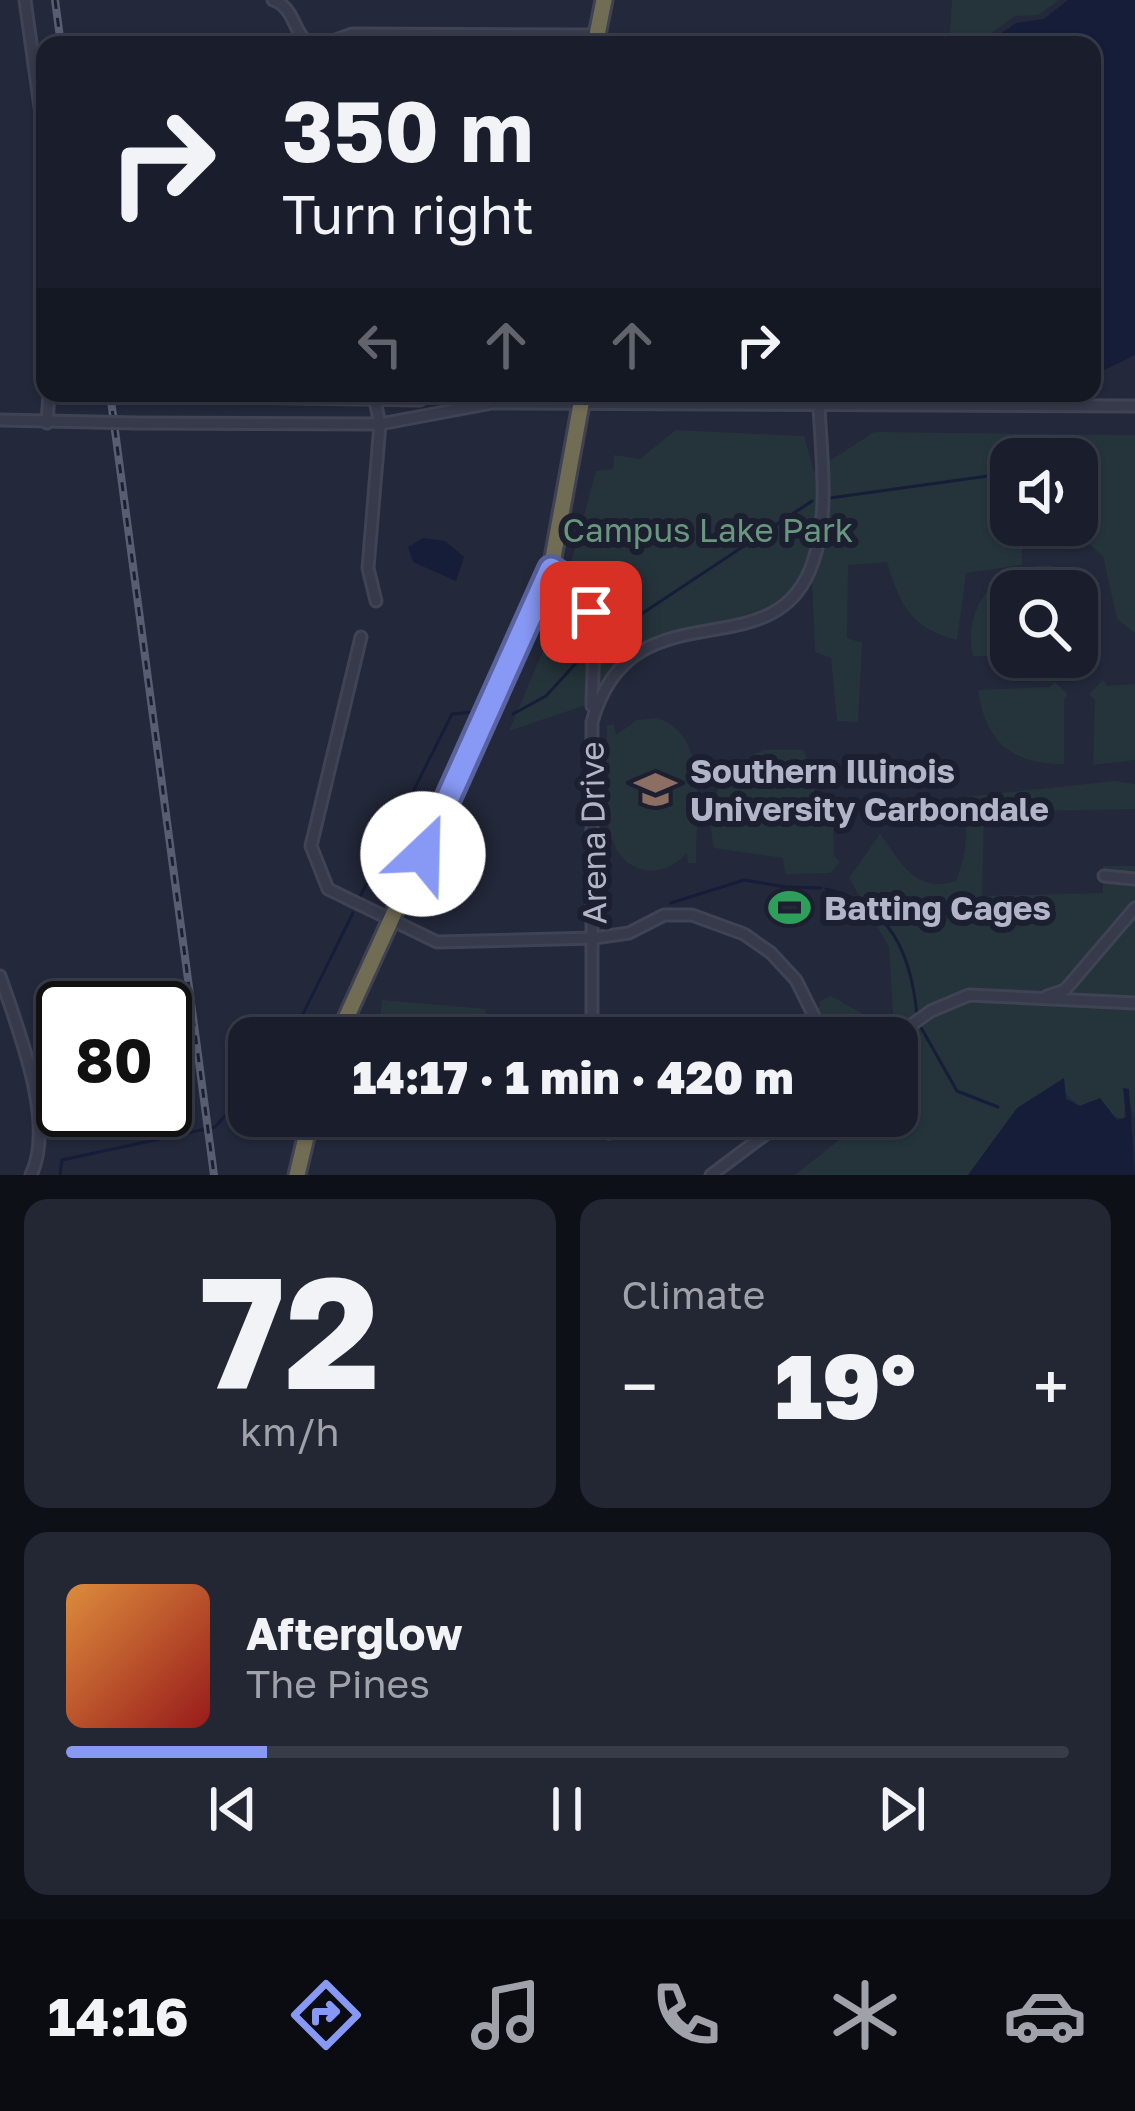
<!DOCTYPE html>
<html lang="en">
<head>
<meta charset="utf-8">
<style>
  :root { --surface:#1a1e2c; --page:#232734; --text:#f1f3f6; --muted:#9fa2a9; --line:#383c48; --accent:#8899f5 }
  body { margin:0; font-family:"Golos Text",sans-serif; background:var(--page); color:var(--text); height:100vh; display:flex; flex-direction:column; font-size:45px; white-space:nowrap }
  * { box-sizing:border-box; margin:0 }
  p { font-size:39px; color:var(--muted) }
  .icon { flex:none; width:66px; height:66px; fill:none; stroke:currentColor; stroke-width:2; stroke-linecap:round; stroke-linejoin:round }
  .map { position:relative; height:1175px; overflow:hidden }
  .side { display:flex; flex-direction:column; gap:24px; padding:24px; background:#0e1018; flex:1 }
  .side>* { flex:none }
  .top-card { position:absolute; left:36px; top:36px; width:1065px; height:366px; border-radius:24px; box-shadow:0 3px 9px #0004,0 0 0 3px var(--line); background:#1a1e2c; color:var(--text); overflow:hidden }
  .tools { position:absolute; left:990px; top:438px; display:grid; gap:24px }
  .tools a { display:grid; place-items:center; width:108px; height:108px; border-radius:24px; background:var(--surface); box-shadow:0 3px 9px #0004,0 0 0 3px var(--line); font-size:60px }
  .speed { position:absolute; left:36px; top:981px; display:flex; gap:24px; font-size:60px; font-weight:700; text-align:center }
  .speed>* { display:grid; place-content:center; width:156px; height:156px; border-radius:50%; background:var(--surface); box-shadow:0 3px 9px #0004,0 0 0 3px var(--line); line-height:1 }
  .speed .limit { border:6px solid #111; border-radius:18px; background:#fff; color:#111 }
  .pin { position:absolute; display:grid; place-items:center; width:102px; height:102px; color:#fff; margin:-51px; border-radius:24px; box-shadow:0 6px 18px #0006 }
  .me { position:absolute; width:132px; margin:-66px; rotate:24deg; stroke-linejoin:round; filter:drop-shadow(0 0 9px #0008) }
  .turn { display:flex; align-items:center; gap:42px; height:252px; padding:0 48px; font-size:54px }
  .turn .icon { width:156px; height:156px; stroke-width:2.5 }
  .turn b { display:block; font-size:84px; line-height:102px }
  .lanes { display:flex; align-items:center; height:114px; padding:0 48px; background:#0003; justify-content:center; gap:60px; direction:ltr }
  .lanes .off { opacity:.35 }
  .big { font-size:90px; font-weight:800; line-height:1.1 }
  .side .widget { flex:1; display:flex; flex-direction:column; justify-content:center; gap:18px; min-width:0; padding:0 42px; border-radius:24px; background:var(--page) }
  .side .dial { align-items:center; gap:0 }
  .dial b { font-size:156px; line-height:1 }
  .song { display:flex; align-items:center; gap:36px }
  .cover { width:144px; height:144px; border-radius:18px; background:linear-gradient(135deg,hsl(30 70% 55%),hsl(0 70% 35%)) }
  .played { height:12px; border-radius:6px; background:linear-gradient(90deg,var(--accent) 20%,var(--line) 20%) }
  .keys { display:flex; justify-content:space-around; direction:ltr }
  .heat { display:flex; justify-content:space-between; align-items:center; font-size:66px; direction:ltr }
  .side .tiles { flex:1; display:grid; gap:24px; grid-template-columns:1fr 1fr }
  .widget:last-child { grid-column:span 2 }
  .trip { position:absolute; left:228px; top:1017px; width:690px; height:120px; border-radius:24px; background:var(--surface); box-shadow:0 3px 9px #0004,0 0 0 3px var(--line); font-weight:800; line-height:120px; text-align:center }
  .dock { display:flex; height:192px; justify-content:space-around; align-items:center; background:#0a0c12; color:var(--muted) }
  .dock .icon { width:84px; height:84px }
  .dock .selected { color:var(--accent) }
  .dock b { font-size:54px; color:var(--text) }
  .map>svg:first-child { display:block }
  .green { fill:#25343b }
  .water { fill:#161d38 }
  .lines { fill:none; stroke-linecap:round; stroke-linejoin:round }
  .stream { stroke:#161d38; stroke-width:3 }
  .minor-casing { stroke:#404354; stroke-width:15 }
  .highway-casing { stroke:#3f4252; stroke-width:21 }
  .minor { stroke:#363a4b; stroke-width:9 }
  .highway { stroke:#716c54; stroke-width:15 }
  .rail-casing { stroke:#585d72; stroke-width:8 }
  .rail { stroke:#1c1f2f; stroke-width:3; stroke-dasharray:9; stroke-linecap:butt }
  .minor-bridge-casing { stroke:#404354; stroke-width:15; stroke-linecap:butt }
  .minor-bridge { stroke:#363a4b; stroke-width:9 }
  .route-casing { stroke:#58639f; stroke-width:30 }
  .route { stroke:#8899f5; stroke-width:21 }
  .labels { text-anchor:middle; stroke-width:12; stroke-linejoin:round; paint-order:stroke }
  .park-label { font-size:33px; fill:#69977e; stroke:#1c1f2f }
  .poi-label { font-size:33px; font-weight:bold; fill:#b2b5c7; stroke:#1c1f2f; text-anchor:start }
  .street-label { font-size:33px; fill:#b2b5c7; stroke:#1c1f2f }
</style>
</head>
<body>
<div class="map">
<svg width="1135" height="1175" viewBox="0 0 1135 1175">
  <rect width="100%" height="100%" fill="#23283a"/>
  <g class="green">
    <polygon points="952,0 1059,0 1038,15 1015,16 975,45 653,45 655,35 950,35"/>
    <path d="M676,430L804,436L814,471L874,432L1135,435V633L1117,619L1103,556L1067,525H1077V459H1011V525H1022V565L966,573L957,640C911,628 900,606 887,562L848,565L847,638L862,643L858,722L837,721L831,658L815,652L812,584L805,580L774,614L698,630L628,659L592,703L509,731L555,622L596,471L613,469L614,455L640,459Z"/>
    <path d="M1049,565L1058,568L1060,591H1011V656H973C962,604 998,566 1049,565Z"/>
    <polygon points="1103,680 1107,686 1135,684 1135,760 1093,765 1095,700 1089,694"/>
    <path d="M1055,682L1068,695L1064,699V764C1013,765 985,742 978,690L1050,687Z"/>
    <path d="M657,718C711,734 695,818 696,863H688L687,853C675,865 662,873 645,870C591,860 608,765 607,725H614L616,735L637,720Z"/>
    <path d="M764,750H804L821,818H833L834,856L840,862L830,873L785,874L783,858L714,848C704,802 720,766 764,750Z"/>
    <path d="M1114,781L1135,784V809L984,812L982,896L1103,893V866H1135V1121L1126,1088L1124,1120L1111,1115L1100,1098L1080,1106L1065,1094L1018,1108L968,1175H795L854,1128L857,1116H897V1038H831L817,1012L820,1001L831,996L863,1014L893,1015L889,947L849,878L880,834C902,863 915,894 956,881C968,853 967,828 965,797Z"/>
    <polygon points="382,1000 486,1009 483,1038 378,1038"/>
  </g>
  <g class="water">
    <polygon points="1068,0 1135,0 1135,355 1092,376 1092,45 985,45 1016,23 1044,19"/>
    <polygon points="423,538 445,541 464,557 456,581 413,562 408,547"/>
    <polygon points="1064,1078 1066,1099 1080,1106 1100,1098 1117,1120 1126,1117 1123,1088 1129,1089 1135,1175 968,1175 1017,1108"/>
  </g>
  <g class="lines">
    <g class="stream">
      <polyline points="830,498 988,476"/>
      <polyline points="599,642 812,501"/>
      <polyline points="513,714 546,696 588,650"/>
      <polyline points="789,887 821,888"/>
      <path d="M826,889C890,904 911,953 917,1015"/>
      <polyline points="360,897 452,714 473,712"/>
      <polyline points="671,903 744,880 786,887"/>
      <polyline points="919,1024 957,1091 998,1107"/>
      <polyline points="291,1038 353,913"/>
      <polyline points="60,1175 62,1160 215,1127 249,1089"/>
    </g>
    <defs>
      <g id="minor">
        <polyline points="25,0 45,143"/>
        <path d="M273,0C296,8 292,33 311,45"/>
        <polyline points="322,45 352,34 596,35"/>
        <polyline points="232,397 420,400"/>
        <polyline points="375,401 380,424 368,568 376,601"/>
        <polyline points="0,420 92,422"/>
        <polyline points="47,423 49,393"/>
        <polyline points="135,423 380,424 492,403 1135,406"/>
        <path d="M551,569C606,596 592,652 592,706"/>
        <polyline points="361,637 311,846 328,889 437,942 594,938 629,933 664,915 692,915 744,934 771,953 796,980 825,1038"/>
        <polyline points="1104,876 1135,879"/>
        <path d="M0,976C18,1029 56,1123 31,1175"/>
        <polyline points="1047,996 1065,990 1135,908"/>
        <path d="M592,1038V722C632,580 775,676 813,562C830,514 821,455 819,405"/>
        <polyline points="893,1038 931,1011 969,995 1135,1003"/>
        <polyline points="591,1116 595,1127 609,1133 619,1129 624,1116"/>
        <polyline points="711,1175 790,1116"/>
      </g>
      <g id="highway">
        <polyline points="595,45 604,0"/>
        <polyline points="337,1038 551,569 583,393"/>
        <polyline points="297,1175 311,1116"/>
      </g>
    </defs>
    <use href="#minor" class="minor-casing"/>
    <use href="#highway" class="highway-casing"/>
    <use href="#minor" class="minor"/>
    <use href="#highway" class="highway"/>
    <defs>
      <g id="rail">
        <polyline points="55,0 61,45"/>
        <polyline points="110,393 214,1175"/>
      </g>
    </defs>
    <use href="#rail" class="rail-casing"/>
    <use href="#rail" class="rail"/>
    <defs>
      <polyline id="minor-bridge" points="92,422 135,423"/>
    </defs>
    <use href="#minor-bridge" class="minor-bridge-casing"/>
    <use href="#minor-bridge" class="minor-bridge"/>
  </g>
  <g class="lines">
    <defs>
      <polyline id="route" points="423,854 551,569 579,586 591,612"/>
    </defs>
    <use href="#route" class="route-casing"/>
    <use href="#route" class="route"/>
  </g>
  <defs>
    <symbol id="university-bare" viewBox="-9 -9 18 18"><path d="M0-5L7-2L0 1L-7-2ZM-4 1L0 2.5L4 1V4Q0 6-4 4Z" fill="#8d6e63" stroke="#1c1f2f" stroke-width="2.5" paint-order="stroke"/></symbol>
    <symbol id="stadium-bare" viewBox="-9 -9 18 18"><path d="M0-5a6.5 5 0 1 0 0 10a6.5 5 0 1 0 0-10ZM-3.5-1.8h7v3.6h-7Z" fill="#2e9e5b" stroke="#1c1f2f" stroke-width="2.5" paint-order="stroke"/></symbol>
  </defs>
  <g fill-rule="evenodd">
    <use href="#university-bare" x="626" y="760" width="59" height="59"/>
    <use href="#stadium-bare" x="760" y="878" width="59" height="59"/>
  </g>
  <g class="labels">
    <g class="park-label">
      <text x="708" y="542">Campus Lake Park</text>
    </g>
    <g class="poi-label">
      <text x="690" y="783">Southern Illinois<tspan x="690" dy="38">University Carbondale</tspan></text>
      <text x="824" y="920">Batting Cages</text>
    </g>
    <g class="street-label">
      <text transform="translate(593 833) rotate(-91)" y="12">Arena Drive</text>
    </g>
  </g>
</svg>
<div class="tools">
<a><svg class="icon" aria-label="sound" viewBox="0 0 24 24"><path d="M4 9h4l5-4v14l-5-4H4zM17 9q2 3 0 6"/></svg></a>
<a><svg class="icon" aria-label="search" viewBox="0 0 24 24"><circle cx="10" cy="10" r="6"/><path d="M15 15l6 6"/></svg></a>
</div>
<div class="speed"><div class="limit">80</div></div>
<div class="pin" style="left:591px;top:612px;background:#d93025"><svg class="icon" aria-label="arrive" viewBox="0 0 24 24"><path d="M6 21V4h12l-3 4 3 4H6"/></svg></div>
<svg class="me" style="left:423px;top:854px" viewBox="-20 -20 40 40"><circle r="19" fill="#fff"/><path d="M0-13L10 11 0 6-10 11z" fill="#8899f5"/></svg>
<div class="trip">14:17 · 1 min · 420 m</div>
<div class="top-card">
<div class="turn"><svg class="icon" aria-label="right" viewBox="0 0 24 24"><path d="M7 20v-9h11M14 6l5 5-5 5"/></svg><div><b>350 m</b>Turn right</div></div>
<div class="lanes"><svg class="icon off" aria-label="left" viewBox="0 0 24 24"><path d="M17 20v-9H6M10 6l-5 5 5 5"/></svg><svg class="icon off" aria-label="ahead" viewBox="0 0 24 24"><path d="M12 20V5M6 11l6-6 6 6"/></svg><svg class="icon off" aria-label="ahead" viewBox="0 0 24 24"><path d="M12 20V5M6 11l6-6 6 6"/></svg><svg class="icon" aria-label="right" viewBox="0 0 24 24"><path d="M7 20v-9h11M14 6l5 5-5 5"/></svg></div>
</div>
</div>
<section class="side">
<div class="tiles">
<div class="widget dial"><b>72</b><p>km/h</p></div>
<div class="widget"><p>Climate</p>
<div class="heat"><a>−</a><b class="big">19°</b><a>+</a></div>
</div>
<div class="widget">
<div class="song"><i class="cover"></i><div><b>Afterglow</b><p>The Pines</p></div></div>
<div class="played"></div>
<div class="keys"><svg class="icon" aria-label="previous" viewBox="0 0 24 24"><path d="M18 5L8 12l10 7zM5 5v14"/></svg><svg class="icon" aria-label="pause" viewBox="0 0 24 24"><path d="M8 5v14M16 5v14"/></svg><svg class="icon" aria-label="next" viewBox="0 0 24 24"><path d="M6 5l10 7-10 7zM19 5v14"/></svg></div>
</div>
</div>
</section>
<nav class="dock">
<b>14:16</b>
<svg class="icon selected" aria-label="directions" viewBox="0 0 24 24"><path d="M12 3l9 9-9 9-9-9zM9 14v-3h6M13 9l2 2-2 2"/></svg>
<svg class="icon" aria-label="music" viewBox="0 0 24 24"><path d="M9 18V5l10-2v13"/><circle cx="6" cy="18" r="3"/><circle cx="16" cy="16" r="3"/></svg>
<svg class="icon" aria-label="phone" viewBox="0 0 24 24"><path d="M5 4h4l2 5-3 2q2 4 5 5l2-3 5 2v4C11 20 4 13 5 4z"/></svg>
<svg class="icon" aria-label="climate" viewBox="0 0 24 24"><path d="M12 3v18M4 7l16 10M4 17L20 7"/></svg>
<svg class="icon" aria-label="car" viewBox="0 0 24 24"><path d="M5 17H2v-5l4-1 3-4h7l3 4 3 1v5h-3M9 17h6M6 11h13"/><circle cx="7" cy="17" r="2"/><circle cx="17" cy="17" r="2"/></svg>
</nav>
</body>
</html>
